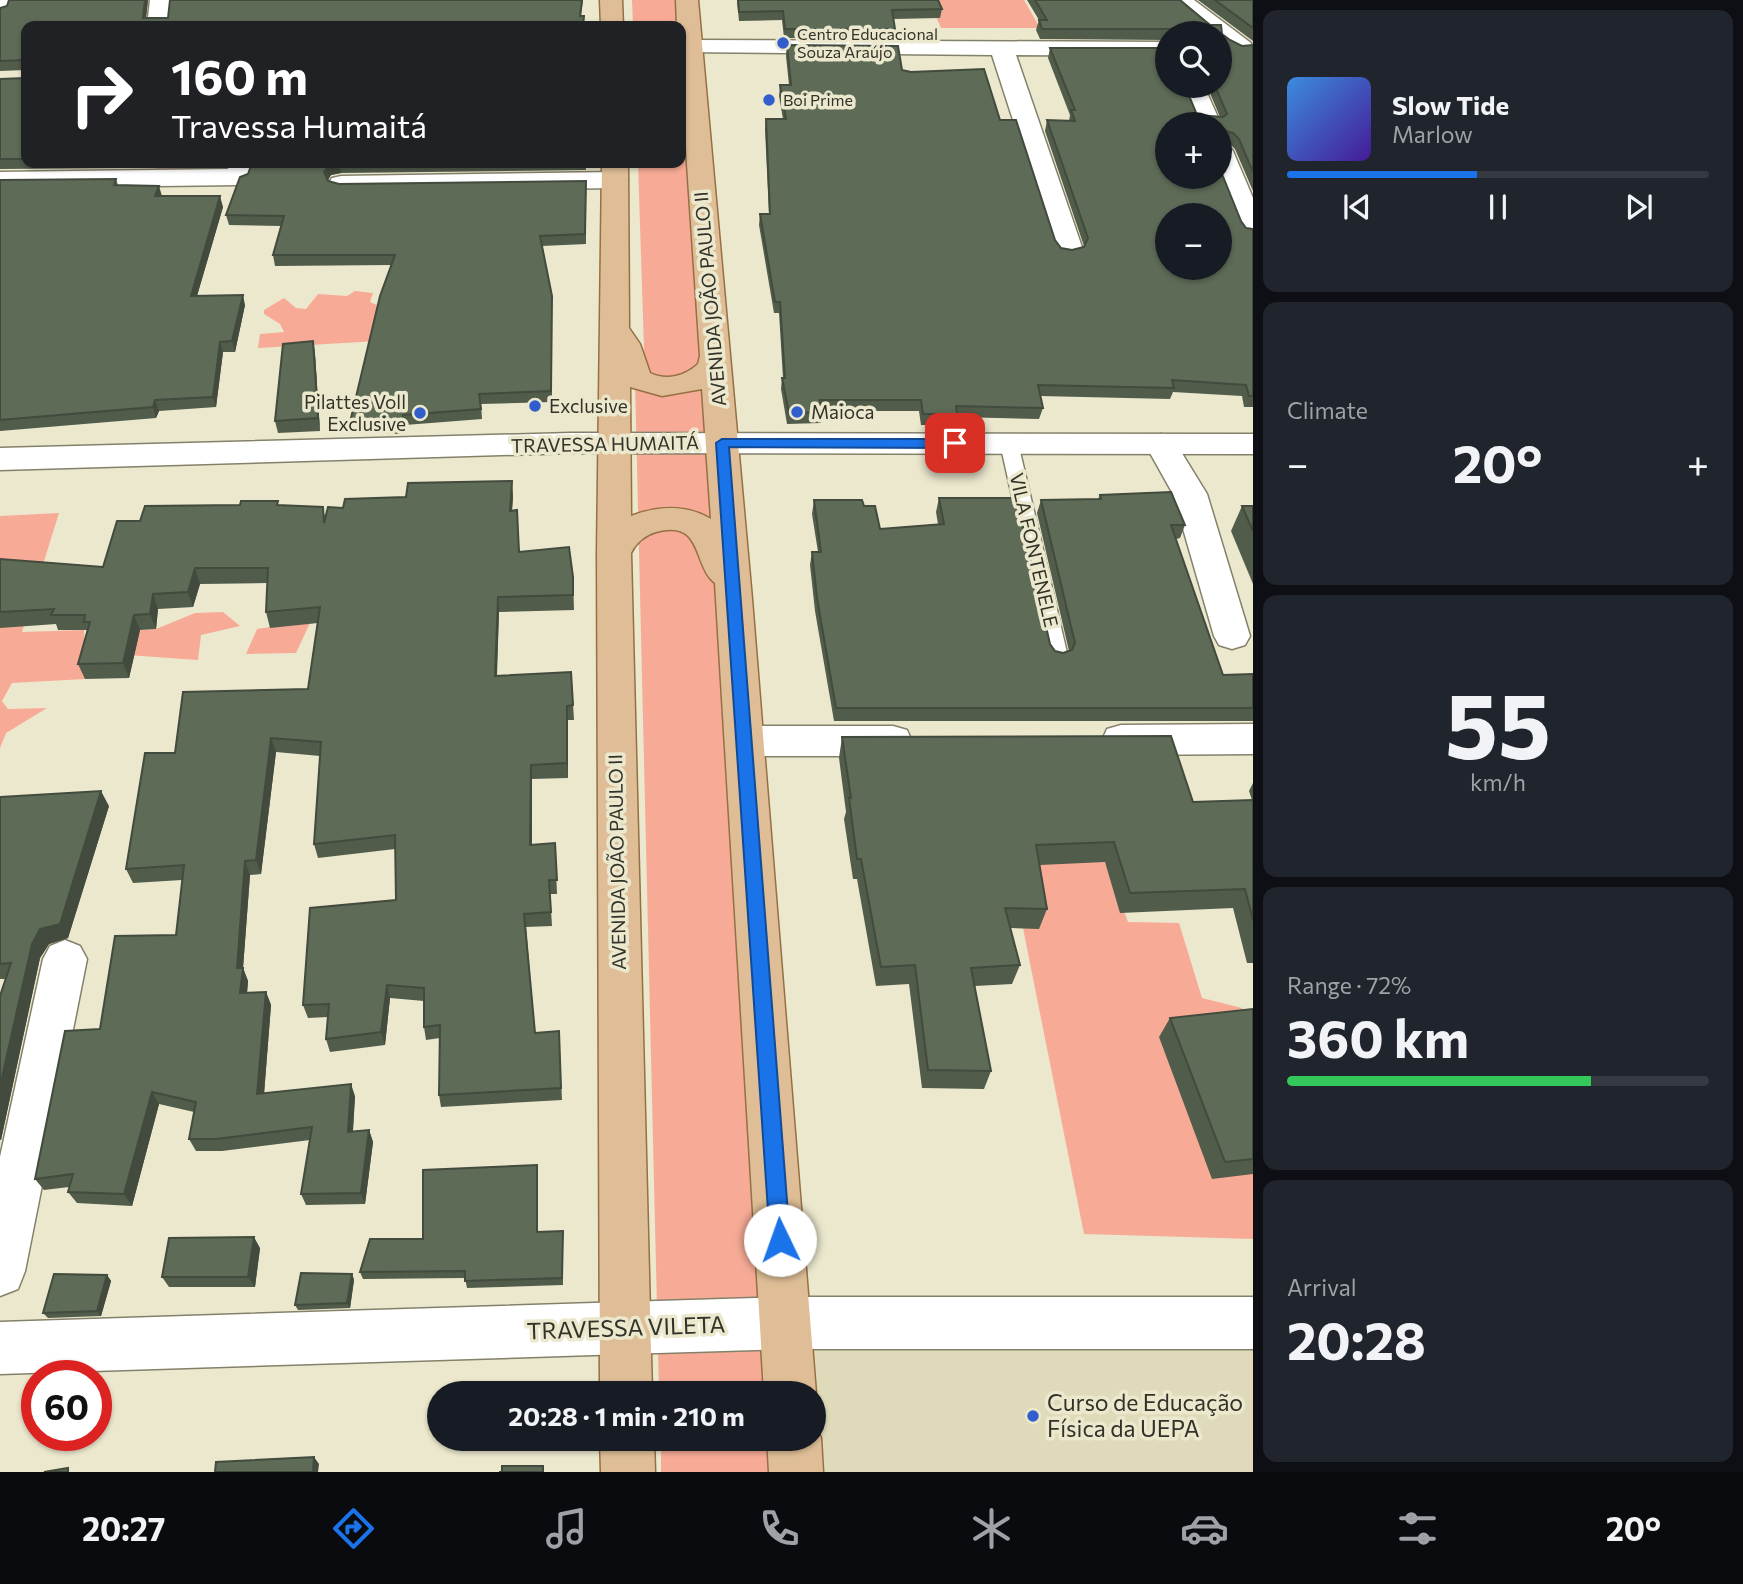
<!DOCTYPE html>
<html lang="en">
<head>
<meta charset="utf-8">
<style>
  :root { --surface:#171b24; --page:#20242c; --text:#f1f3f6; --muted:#9ea1a6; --line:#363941; --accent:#1a73e8 }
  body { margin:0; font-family:Commissioner,sans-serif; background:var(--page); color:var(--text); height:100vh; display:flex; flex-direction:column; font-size:26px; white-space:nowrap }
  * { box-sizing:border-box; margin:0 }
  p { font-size:23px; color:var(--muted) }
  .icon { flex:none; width:38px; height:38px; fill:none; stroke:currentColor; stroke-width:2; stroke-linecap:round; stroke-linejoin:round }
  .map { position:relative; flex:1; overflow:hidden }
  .side { display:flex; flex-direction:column; gap:10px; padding:10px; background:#0d0f14; width:490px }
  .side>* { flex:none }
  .guide { position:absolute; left:21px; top:21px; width:665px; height:147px; border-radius:14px; box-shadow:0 2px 5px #0004; background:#202124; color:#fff; overflow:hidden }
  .fabs { position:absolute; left:1155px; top:21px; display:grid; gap:14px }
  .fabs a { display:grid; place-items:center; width:77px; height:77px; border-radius:50%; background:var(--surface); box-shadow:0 2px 5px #0004; font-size:35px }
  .speed { position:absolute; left:21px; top:1360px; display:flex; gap:14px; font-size:35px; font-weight:700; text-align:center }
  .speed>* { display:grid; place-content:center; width:91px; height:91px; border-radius:50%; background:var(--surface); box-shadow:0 2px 5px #0004; line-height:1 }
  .speed .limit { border:10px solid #d22; background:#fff; color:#111 }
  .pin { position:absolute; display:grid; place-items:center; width:60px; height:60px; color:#fff; margin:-30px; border-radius:14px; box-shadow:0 4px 10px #0006 }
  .me { position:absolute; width:77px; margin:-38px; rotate:357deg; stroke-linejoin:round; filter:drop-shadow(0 0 5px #0008) }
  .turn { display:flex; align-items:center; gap:24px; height:147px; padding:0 35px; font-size:32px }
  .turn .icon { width:91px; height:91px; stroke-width:2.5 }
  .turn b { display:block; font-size:49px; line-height:60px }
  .big { font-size:52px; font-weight:700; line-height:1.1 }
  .side .card { flex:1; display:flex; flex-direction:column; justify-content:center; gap:10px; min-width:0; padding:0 24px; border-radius:14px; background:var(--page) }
  .side .dial { align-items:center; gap:0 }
  .dial b { font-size:91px; line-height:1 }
  .song { display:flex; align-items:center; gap:21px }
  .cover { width:84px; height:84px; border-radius:10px; background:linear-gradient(135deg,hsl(210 70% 55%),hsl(260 70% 35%)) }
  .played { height:7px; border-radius:4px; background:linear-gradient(90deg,var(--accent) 45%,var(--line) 45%) }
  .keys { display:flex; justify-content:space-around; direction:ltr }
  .heat { display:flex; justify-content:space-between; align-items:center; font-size:38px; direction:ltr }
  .charge { height:10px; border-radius:5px; background:linear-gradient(90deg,#34c759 72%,var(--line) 0) }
  .trip { position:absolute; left:427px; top:1381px; width:399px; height:70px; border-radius:35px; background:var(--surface); box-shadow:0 2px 5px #0004; font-weight:700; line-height:70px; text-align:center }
  .menu { display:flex; height:112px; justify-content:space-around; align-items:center; background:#090b0e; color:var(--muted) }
  .menu .icon { width:49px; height:49px }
  .menu .on { color:var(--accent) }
  .menu b { font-size:32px; color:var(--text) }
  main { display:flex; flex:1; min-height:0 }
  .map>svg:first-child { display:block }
  .built { fill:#dfdbba }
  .green { fill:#f7ab96 }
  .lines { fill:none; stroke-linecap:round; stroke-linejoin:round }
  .lane-casing { stroke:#84816a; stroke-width:3 }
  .street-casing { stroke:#84816a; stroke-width:3 }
  .secondary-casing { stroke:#84816a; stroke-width:3 }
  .primary-casing { stroke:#947043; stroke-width:3 }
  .lane { fill:#fff; fill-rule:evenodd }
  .street { fill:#fff; fill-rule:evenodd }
  .secondary { fill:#fff; fill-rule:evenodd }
  .primary { fill:#dfbe97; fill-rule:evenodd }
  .wall { fill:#515c4b }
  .shaded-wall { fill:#424b3d }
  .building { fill:#5e6b57; stroke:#424b3d; stroke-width:2; fill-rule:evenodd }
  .route { fill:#1a73e8; stroke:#114b97; stroke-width:2 }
  .poi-dot { fill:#325dcd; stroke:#ebe8ce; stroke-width:2.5 }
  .labels { text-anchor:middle; stroke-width:7; stroke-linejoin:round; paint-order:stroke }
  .far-poi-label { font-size:16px; fill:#333228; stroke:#ebe8ce; text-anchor:start }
  .street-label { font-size:19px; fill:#333228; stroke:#ebe8ce }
  .poi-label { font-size:19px; fill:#333228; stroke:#ebe8ce; text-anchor:start }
  .near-street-label { font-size:23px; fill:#333228; stroke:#ebe8ce }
  .near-poi-label { font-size:23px; fill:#333228; stroke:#ebe8ce; text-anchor:start }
</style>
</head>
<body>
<main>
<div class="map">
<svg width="1253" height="1472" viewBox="0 0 1253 1472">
  <rect width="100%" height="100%" fill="#ebe8ce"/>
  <polygon class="built" points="784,1323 1253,1323 1253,1472 796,1472 814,1438 814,1393"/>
  <g class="green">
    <polygon points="632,0 683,0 709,359 688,381 645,379 638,163 681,163 681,26 633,26"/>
    <polygon points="929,0 1024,0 1040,28 941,28"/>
    <polygon points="157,163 228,163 226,175 154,174"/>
    <polygon points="355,291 373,293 370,302 382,307 378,341 258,348 260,334 284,332 280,324 264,314 264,310 284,298 296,308 306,309 318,294 347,296"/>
    <polygon points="707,380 774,1393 659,1393 635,382"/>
    <polygon points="59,513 22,632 84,630 85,679 12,683 2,701 8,709 47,708 6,733 0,748 0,516"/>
    <polygon points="223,612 240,626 201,635 198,660 113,654 117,632 156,629 195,613"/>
    <polygon points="311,621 296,653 246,654 257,629"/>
    <polygon points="990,833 1105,862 1128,922 1179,923 1202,998 1242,1008 1253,1044 1253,1239 1084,1234 1021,918"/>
    <polygon points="661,1439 777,1439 780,1472 661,1472"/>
  </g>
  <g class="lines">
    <defs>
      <polygon id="lane" points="1009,437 1018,443 1068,657 1065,662 1058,664 1051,662 1048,657 1000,443"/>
      <g id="street">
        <polygon points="0,0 13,0 8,15 0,17"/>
        <polygon points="150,0 172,0 169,26 147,26"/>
        <path d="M1169,0H1194L1251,43L1253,51C1240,60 1231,50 1220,42V33H1209Z"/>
        <polygon points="690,40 1167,42 1167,56 1016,55 1083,250 1079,256 1069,258 1059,256 1055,250 992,55 682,52 682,42"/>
        <polygon points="1180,86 1204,86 1221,124 1220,125 1196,124"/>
        <polygon points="1220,143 1229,146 1233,151 1253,198 1253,238 1243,236 1239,230 1218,177 1220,177"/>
        <polygon points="229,163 255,163 248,183 239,185 0,188 0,172 228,169"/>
        <polygon points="615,172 624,174 628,180 624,186 615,188 341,192 332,190 328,184 332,178 341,176"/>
        <polygon points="1161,434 1172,437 1207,494 1250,636 1245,645 1232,649 1219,645 1214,636 1173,494 1145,444 1150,437"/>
        <polygon points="1253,724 1253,754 1121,755 1107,751 1102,740 1107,729 1121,725"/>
        <polygon points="744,726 893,726 907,730 912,741 907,752 893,756 744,756 730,752 725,741 730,730"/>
        <polygon points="65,940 80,946 87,959 25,1271 18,1289 0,1296 0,1157 43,959 50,946"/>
        <polygon points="625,1302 643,1310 651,1328 643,1346 625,1354 0,1374 0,1322"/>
      </g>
      <g id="secondary">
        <polygon points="571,433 1253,434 1253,454 571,453 0,470 0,448"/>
        <polygon points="784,1297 1253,1297 1253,1349 784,1349 625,1354 607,1346 599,1328 607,1310 625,1302"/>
      </g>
      <g id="primary">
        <polygon points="600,0 622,0 623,26 601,26"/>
        <path d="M676,0H698L752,599L816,1393L814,1399V1393H764L715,583C692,565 704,519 656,532C645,535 636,543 631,553L652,1393H600L597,553L602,163H628L629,328L640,344L650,373C667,381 685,376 698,364L700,356L681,75V26H677ZM630,387L662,396L702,389L711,519C685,504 658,506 631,516Z"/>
        <polygon points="814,1421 821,1438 823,1472 769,1472 767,1438 814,1438"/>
        <polygon points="600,1438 654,1438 655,1472 601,1472"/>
      </g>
    </defs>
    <use href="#lane" class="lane-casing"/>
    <use href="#street" class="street-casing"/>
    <use href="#secondary" class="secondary-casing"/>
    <use href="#primary" class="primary-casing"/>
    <use href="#lane" class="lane"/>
    <use href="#street" class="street"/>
    <use href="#secondary" class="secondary"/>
    <use href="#primary" class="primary"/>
  </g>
  <g class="wall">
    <polygon points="9,0 148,0 146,18 168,18 170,0 583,0 581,16 26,26 26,163 129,163 127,168 0,169 0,79 25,78 25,70 0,71 0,8 7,6"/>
    <polygon points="737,0 938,0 942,9 940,18 893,19 895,29 893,38 784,38 782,20 739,21"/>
    <polygon points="1027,0 1180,0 1230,40 1242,46 1253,45 1253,191 1235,149 1230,144 1167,124 1246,228 1253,229 1253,407 1244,407 1242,396 1173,392 1170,399 1040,396 1043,408 1039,419 957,417 955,425 921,425 919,411 822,411 821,423 787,424 781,389 782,378 783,378 779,313 774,313 759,225 760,214 769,214 765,129 766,119 783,119 779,96 780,85 789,85 786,56 787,45 902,70 1000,120 1055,240 1061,248 1072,250 1084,246 1045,131 1047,120 1069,121 1070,115 1048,58 1050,48 1197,115 1220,117 1207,86 1220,86 1220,33 1167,33 1167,40 1040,39 1036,30 1039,20"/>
    <polygon points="1198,0 1253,0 1253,43 1253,41"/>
    <polygon points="252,163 586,163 586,170 341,173 331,175 328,180 339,184 586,181 586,244 542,246 552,296 552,402 481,404 482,419 405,425 403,434 358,433 357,429 353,429 351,418 391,265 275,266 273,255 281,226 229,225 226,215 248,174"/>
    <polygon points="116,179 118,185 161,196 223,207 197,296 245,305 235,352 223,352 216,407 159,411 156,418 0,431 0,180"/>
    <polygon points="313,341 315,354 320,431 278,433 275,421"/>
    <polygon points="1100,495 1185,525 1180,538 1176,539 1223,675 1253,674 1253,721 834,721 815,611 810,565 812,552 818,552 812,514 814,500 864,506 880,529 938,524 936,512 939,498 1055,651 1063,653 1069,651 1037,513 1041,500 1098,499"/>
    <polygon points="513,496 512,510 520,552 573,577 574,610 499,612 497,676 571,672 574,720 568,720 568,778 532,779 532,845 555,843 557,894 550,894 552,926 526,927 535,1033 559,1031 562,1100 441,1107 439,1095 440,1038 426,1040 424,1027 424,1001 390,998 385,1045 330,1052 326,1039 328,1017 308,1018 303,1005 396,900 395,849 318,858 314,844 320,756 276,752 261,874 250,875 243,968 248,981 247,992 266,992 271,1005 264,1094 355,1096 353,1131 369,1130 373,1142 365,1204 306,1205 301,1194 310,1140 222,1151 196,1151 189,1139 194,1112 159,1104 132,1206 77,1203 68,1192 69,1187 44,1190 35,1179 100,1029 176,935 182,880 133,883 126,869 175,753 308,689 318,623 270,628 266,612 267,583 200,584 193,607 158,609 156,629 140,630 129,678 85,679 78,664 87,630 58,630 56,624 0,628 0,559 103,567 140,521 279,505 323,507 325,518 343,508"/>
    <polygon points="1242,506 1253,506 1253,584 1231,531"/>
    <polygon points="842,737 1193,802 1252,800 1249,791 1253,783 1253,963 1247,963 1233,908 1120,913 1105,862 1040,865 1047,909 1039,929 1010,928 1020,965 1012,984 975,986 991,1071 984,1089 922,1088 909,984 876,986 857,879 853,879 844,819 846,812 839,758"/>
    <polygon points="0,797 109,806 68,938 49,944 40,958 1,1140 0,1140 0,996 6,979 0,979"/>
    <polygon points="1253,1009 1253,1174 1212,1179 1159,1037 1170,1018"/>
    <polygon points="538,1173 538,1232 563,1231 563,1285 467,1288 465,1278 363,1279 360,1272 423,1239"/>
    <polygon points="260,1248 255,1287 169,1287 162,1277"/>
    <polygon points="352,1274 354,1280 350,1308 298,1310 295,1305"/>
    <polygon points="107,1275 111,1281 101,1316 48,1318 43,1313"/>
  </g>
  <g class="shaded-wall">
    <polygon points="145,0 148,0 145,26 143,18"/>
    <polygon points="339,163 341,173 331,175 326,183 324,172 330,165"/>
    <polygon points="159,186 162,196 157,207 155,196"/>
    <polygon points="220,196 223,207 194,306 191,296"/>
    <polygon points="243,295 245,305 235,352 232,341"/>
    <polygon points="313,341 315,354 320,431 318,418"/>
    <polygon points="220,342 223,352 216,407 213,397"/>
    <polygon points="155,400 159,411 156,418 153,407"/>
    <polygon points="403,415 405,425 403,434 401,423"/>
    <polygon points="512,481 513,496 511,526 510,511"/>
    <polygon points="195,568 200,584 193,607 188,592"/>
    <polygon points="153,594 158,609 156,629 150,614"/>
    <polygon points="498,597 499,612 496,691 495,676"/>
    <polygon points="134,615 140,630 129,678 123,663"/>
    <polygon points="567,706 568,720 568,778 567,763"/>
    <polygon points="271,738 276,752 261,874 256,860"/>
    <polygon points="531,765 532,779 532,859 530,845"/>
    <polygon points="101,791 109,806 68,938 49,944 40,958 1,1140 0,1138 0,1086 32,944"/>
    <polygon points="245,861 250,875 243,968 248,981 246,1006 240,993 237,968"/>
    <polygon points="387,985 390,998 385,1045 381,1032"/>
    <polygon points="266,992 271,1005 263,1107 257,1094"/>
    <polygon points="351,1084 355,1096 352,1144 348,1132"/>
    <polygon points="152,1092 159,1104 132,1206 124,1194"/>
    <polygon points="369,1130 373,1142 365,1204 361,1193"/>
    <polygon points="537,1165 538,1173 538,1239 537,1232"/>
    <polygon points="254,1237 260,1248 255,1287 248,1277"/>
    <polygon points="352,1274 354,1280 350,1308 347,1303"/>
    <polygon points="107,1275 111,1281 101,1316 97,1311"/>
    <polygon points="314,1457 319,1464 318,1472 313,1472"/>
  </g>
  <g class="building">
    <polygon points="9,0 145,0 143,18 168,18 170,0 582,0 580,16 584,16 583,26 26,26 26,159 0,159 0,79 25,78 25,60 0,61 0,8 7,6"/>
    <polygon points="738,0 938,0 942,9 892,10 895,29 785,29 783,11 739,12"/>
    <path d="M1035,0H1180L1210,25H1221L1222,34L1230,40L1242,46L1253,45V172L1239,139L1233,133L1222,130L1220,160V124H1167V177H1220V169L1241,221L1246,228L1253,229V396H1249L1246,385L1172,380L1174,388L1038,385L1043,408L956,406L957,414H923L921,400H820L822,412L789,413L782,378H785L780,302H775L760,214H770L766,119H786L780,85H791L787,45L898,46L902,70L911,72L984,69L1000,120H1016L1055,240L1061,248L1072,250L1084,247L1088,238L1047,120L1075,121L1071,110H1075L1050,48H1167V86H1185L1197,115L1223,117L1227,114L1215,86H1220V33H1173L1170,29H1042L1039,20H1047ZM1167,215H1220V268H1167Z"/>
    <polygon points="1215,0 1253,0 1253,28"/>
    <polygon points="252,163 371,163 339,163 330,165 324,172 328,181 339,184 586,181 585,234 540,236 552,296 551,391 479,394 481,409 403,415 401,423 356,423 357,418 351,418 380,296 395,255 273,255 284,216 226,215 240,177 248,174"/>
    <polygon points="116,179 114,185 159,186 155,196 220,196 191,296 243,295 232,341 220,342 213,397 155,400 153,407 0,420 0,180"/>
    <polygon points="313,341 318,418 275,421 283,344"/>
    <polygon points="512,481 510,511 517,510 519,552 569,547 573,577 573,595 498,597 495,676 571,672 573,705 567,706 567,763 531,765 530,845 555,843 557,880 549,880 551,912 524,914 535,1033 559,1031 561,1088 439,1095 440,1025 424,1027 424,988 387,985 381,1032 326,1039 329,1004 303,1005 310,908 396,900 395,835 314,844 321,742 271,738 256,860 245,861 237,968 243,968 240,993 266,992 257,1094 351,1084 348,1132 369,1130 361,1193 301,1194 312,1127 216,1139 189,1139 196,1102 152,1092 124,1194 68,1192 73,1174 35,1179 65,1031 100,1029 115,936 176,935 184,865 126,869 145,753 175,753 183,692 308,689 320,607 266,612 268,568 195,568 188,592 153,594 150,614 134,615 123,663 78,664 90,622 84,622 85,615 51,615 54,609 0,612 0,559 103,567 117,521 140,521 145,506 240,505 241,501 278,501 277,505 323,507 324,523 328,507 343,508 345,499 406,497 408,483"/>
    <polygon points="1171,492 1185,525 1171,525 1223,675 1253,674 1253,708 836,708 817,598 812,552 821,552 814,500 862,500 864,506 875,506 880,529 944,524 939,498 1013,498 1017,500 1050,644 1055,651 1063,653 1072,650 1075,643 1041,500 1101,499 1100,495"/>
    <polygon points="1242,506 1253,506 1253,531"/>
    <polygon points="1171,736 1193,802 1253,800 1253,920 1245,889 1130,893 1114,842 1036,845 1047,909 1005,908 1020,965 971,968 991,1071 928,1070 915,965 881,967 861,859 857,859 849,798 851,798 842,737"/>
    <polygon points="101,791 60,924 40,929 32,944 0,1086 0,996 11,963 0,964 0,797"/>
    <polygon points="1253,1009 1253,1159 1225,1162 1170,1018"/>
    <polygon points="537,1165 537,1232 563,1231 562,1278 465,1281 465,1271 360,1272 370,1239 423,1239 423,1170"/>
    <polygon points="254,1237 248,1277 162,1277 169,1238"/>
    <polygon points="301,1273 352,1274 347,1303 295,1305"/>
    <polygon points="54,1274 107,1275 97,1311 43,1313"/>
    <polygon points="314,1457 313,1472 215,1472 216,1462"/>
    <polygon points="502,1466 543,1466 543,1472 499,1472 502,1472"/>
    <polygon points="68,1468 68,1472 44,1472"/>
  </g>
  <polygon class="route" points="722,439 955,439 962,443 955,448 729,447 790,1240 787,1247 780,1250 773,1247 770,1240 716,443"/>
  <g class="poi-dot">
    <circle cx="783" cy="43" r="7"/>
    <circle cx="769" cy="100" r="7"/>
    <circle cx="535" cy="406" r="7"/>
    <circle cx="797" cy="412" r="7"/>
    <circle cx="420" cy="413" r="7"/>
    <circle cx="1033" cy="1416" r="7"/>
  </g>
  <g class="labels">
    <g class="far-poi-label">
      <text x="797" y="40">Centro Educacional<tspan x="797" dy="18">Souza Araújo</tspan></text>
      <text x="783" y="106">Boi Prime</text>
    </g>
    <g class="street-label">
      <text transform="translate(710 299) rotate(-95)" y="7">AVENIDA JOÃO PAULO II</text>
      <text transform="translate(605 444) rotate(-1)" y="7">TRAVESSA HUMAITÁ</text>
      <text transform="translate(1034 550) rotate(77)" y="7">VILA FONTENELE</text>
      <text transform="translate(617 862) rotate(-91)" y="7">AVENIDA JOÃO PAULO II</text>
    </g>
    <g class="poi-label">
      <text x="406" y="409" text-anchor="end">Pilattes Voll<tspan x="406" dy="22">Exclusive</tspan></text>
      <text x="549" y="413">Exclusive</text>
      <text x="811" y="419">Maioca</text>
    </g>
    <g class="near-street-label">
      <text transform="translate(626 1328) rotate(-2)" y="8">TRAVESSA VILETA</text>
    </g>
    <g class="near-poi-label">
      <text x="1047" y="1411">Curso de Educação<tspan x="1047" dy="26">Física da UEPA</tspan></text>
    </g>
  </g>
</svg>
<div class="fabs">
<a><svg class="icon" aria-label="search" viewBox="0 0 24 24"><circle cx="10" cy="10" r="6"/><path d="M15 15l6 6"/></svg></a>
<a>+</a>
<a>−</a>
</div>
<div class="speed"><div class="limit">60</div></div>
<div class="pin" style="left:955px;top:443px;background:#d93025"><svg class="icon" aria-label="arrive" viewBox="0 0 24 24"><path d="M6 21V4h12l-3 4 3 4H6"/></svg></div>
<svg class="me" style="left:780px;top:1240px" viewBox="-20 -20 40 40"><circle r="19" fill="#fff"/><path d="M0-13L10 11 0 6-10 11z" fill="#1a73e8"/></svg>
<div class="trip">20:28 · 1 min · 210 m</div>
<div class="guide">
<div class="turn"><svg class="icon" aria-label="right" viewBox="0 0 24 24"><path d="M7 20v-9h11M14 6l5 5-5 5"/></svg><div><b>160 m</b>Travessa Humaitá</div></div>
</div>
</div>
<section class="side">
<div class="card">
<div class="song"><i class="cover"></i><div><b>Slow Tide</b><p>Marlow</p></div></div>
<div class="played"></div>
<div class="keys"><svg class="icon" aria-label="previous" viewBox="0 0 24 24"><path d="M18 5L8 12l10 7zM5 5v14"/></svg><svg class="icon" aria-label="pause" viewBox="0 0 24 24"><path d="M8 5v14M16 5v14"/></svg><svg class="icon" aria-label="next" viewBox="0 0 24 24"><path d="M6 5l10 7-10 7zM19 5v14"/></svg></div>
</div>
<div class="card"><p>Climate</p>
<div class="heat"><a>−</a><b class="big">20°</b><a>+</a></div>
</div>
<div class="card dial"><b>55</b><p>km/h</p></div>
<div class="card"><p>Range · 72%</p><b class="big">360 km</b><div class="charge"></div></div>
<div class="card"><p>Arrival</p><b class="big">20:28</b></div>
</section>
</main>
<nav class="menu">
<b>20:27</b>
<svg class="icon on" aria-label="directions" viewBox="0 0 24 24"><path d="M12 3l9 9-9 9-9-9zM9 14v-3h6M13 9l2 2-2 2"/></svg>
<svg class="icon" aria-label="music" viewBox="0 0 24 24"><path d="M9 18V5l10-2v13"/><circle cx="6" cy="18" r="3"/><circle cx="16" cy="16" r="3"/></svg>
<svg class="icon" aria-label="phone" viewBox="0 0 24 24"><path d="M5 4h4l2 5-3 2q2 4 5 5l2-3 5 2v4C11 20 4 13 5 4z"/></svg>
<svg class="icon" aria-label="climate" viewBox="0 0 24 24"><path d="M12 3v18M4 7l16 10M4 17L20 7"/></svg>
<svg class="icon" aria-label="car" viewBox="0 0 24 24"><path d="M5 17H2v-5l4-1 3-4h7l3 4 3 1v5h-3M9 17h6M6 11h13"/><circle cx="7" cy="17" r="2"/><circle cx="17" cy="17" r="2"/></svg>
<svg class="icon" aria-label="filters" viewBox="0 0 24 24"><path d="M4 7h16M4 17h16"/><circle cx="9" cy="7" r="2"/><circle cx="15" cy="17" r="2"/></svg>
<b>20°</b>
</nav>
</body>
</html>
